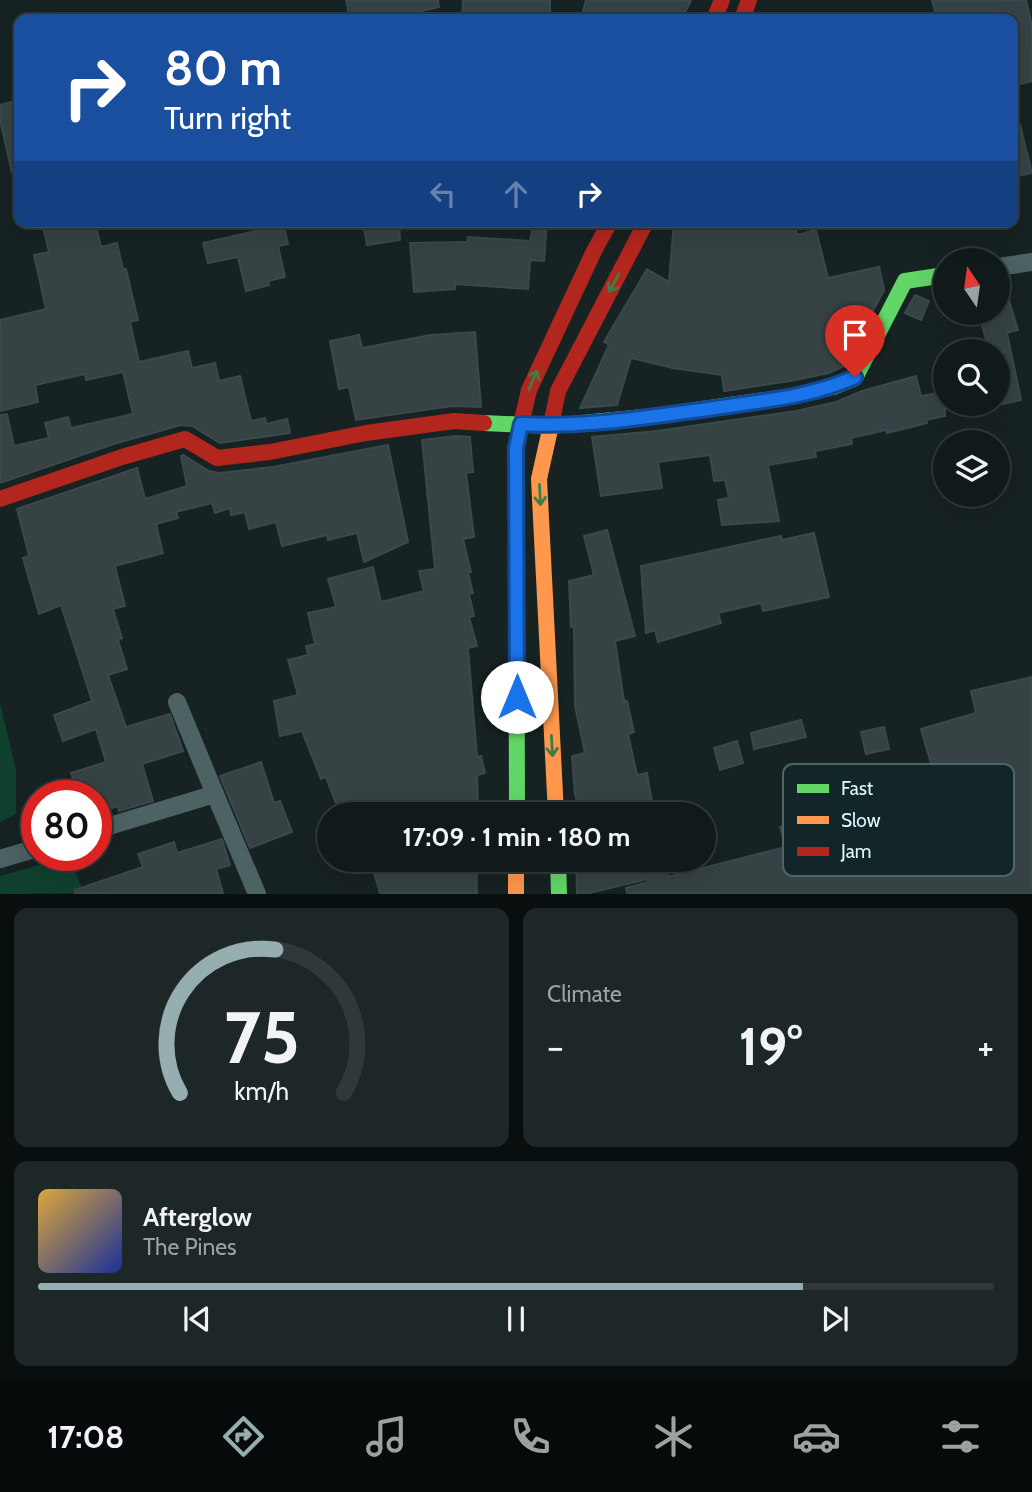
<!DOCTYPE html>
<html lang="en">
<head>
<meta charset="utf-8">
<style>
  :root { --surface:#111a1a; --page:#1e2727; --text:#f1f3f6; --muted:#9ca1a2; --line:#303839; --accent:#97aeb0 }
  body { margin:0; font-family:Cabin,sans-serif; background:var(--page); color:var(--text); height:100vh; display:flex; flex-direction:column; font-size:26px; white-space:nowrap }
  * { box-sizing:border-box; margin:0 }
  p { font-size:23px; color:var(--muted) }
  .icon { flex:none; width:38px; height:38px; fill:none; stroke:currentColor; stroke-width:2; stroke-linecap:round; stroke-linejoin:round }
  .map { position:relative; height:894px; overflow:hidden }
  .drawer { display:flex; flex-direction:column; gap:14px; padding:14px; background:#090e0e; flex:1 }
  .drawer>* { flex:none }
  .hud { position:absolute; left:14px; top:14px; width:1004px; height:214px; border-radius:14px; box-shadow:0 7px 28px #0002,0 0 0 2px var(--line); background:#1a4fa0; color:#fff; overflow:hidden }
  .needle { width:46px; rotate:347deg }
  .buttons { position:absolute; left:933px; top:248px; display:grid; gap:14px }
  .buttons a { display:grid; place-items:center; width:77px; height:77px; border-radius:50%; background:var(--surface); box-shadow:0 7px 28px #0002,0 0 0 2px var(--line); font-size:35px }
  .speed { position:absolute; left:21px; top:780px; display:flex; gap:14px; font-size:35px; font-weight:700; text-align:center }
  .speed>* { display:grid; place-content:center; width:91px; height:91px; border-radius:50%; background:var(--surface); box-shadow:0 7px 28px #0002,0 0 0 2px var(--line); line-height:1 }
  .speed .limit { border:10px solid #d22; background:#fff; color:#111 }
  .pin { position:absolute; display:grid; place-items:center; width:60px; height:60px; color:#fff; margin:-72px -30px; border-radius:50% 50% 50% 0; rotate:-45deg; box-shadow:0 0 7px #0007 }
  .pin .icon { rotate:45deg }
  .me { position:absolute; width:77px; margin:-38px; rotate:0deg; stroke-linejoin:round; filter:drop-shadow(0 0 5px #0008) }
  .turn { display:flex; align-items:center; gap:24px; height:147px; padding:0 35px; font-size:32px }
  .turn .icon { width:91px; height:91px; stroke-width:2.5 }
  .turn b { display:block; font-size:49px; line-height:60px }
  .lanes { display:flex; align-items:center; height:66px; padding:0 35px; background:#0003; justify-content:center; gap:35px; direction:ltr }
  .lanes .off { opacity:.35 }
  .big { font-size:52px; font-weight:700; line-height:1.1 }
  .drawer .card { flex:1; display:flex; flex-direction:column; justify-content:center; gap:10px; min-width:0; padding:0 24px; border-radius:14px; background:var(--page) }
  .drawer .dial { align-items:center; gap:0 }
  .dial svg { height:182px; overflow:visible; fill:none; stroke:var(--line); stroke-width:7; stroke-linecap:round; text-anchor:middle }
  .dial text { fill:var(--text); stroke:none }
  .song { display:flex; align-items:center; gap:21px }
  .cover { width:84px; height:84px; border-radius:10px; background:linear-gradient(135deg,hsl(40 70% 55%),hsl(230 70% 35%)) }
  .played { height:7px; border-radius:4px; background:linear-gradient(90deg,var(--accent) 80%,var(--line) 80%) }
  .keys { display:flex; justify-content:space-around; direction:ltr }
  .heat { display:flex; justify-content:space-between; align-items:center; font-size:38px; direction:ltr }
  .drawer .tiles { flex:1; display:grid; gap:14px; grid-template-columns:1fr 1fr }
  .card:last-child { grid-column:span 2 }
  .trip { position:absolute; left:317px; top:802px; width:399px; height:70px; border-radius:35px; background:var(--surface); box-shadow:0 7px 28px #0002,0 0 0 2px var(--line); font-weight:700; line-height:70px; text-align:center }
  .menu { display:flex; height:112px; justify-content:space-around; align-items:center; background:#070a0a; color:var(--muted) }
  .menu .icon { width:49px; height:49px }
  .menu .on { color:var(--accent) }
  .menu b { font-size:32px; color:var(--text) }
  .map>svg:first-child { display:block }
  .water { fill:#10412f }
  .building { fill:#364244; stroke:#3a494c; stroke-width:2 }
  .lines { fill:none; stroke-linecap:round; stroke-linejoin:round }
  .street { stroke:#4d6263; stroke-width:18 }
  .fast { stroke:#63d668; stroke-width:16 }
  .slow { stroke:#ff974d; stroke-width:16 }
  .jam { stroke:#b3261e; stroke-width:16 }
  .oneway { stroke:#3a7e48 }
  .route-casing { stroke:#114b97; stroke-width:18 }
  .route { stroke:#1a73e8; stroke-width:12 }
  .key { fill:#122528; stroke:#4f6568; stroke-width:2 }
  .key-label { font-size:19px; fill:#dcf9fc }
</style>
</head>
<body>
<div class="map">
<svg width="1032" height="894" viewBox="0 0 1032 894">
  <rect width="100%" height="100%" fill="#172223"/>
  <g class="water">
    <polygon points="0,703 16,770 16,814 0,822"/>
    <polygon points="69,857 84,893 0,894 0,876"/>
  </g>
  <g class="building">
    <polygon points="346,0 438,0 439,7 387,19 350,19"/>
    <polygon points="463,0 550,0 550,19 462,19"/>
    <polygon points="586,0 691,0 682,19 581,19"/>
    <polygon points="932,0 1026,0 1032,25 1032,81 1013,86 1013,19 937,19"/>
    <polygon points="19,100 19,172 12,173 0,120 0,105"/>
    <polygon points="1013,125 1020,125 1032,173 1013,177"/>
    <polygon points="42,222 95,222 101,247 117,243 123,269 126,269 138,320 130,322 139,362 188,351 192,368 215,363 219,381 240,376 251,421 265,418 266,424 287,419 290,433 220,443 192,426 181,425 117,443 0,483 0,415 7,414 14,446 49,438 45,423 68,417 71,428 133,414 123,372 86,380 85,374 35,385 38,402 0,411 0,320 46,309 34,255 49,252"/>
    <polygon points="254,222 283,222 288,244 278,246 285,277 268,281 269,285 246,291 238,257 208,263 203,243 256,231"/>
    <polygon points="363,222 399,222 400,240 367,245"/>
    <polygon points="534,222 547,222 544,261 530,260 528,289 455,284 455,289 414,292 410,243 467,242 468,237 530,241"/>
    <polygon points="674,222 794,222 797,235 816,230 828,278 879,267 884,290 844,366 829,373 790,381 724,391 722,375 673,368 631,358 617,405 580,408 609,345 604,342 647,269 669,282"/>
    <polygon points="998,278 1002,278 1018,330 1007,333 1021,400 998,405 998,352 990,352 978,313 998,313"/>
    <polygon points="915,295 929,301 921,320 905,313"/>
    <polygon points="475,332 481,407 452,406 356,420 349,387 339,389 330,341 359,335 362,348 431,335"/>
    <polygon points="916,376 921,396 945,392 945,416 926,420 927,423 887,433 886,430 851,438 852,444 815,451 816,457 768,465 779,521 722,525 718,500 729,498 725,480 714,481 710,455 658,462 662,488 601,496 592,437 657,431 796,411 836,402 862,391"/>
    <polygon points="455,436 470,437 473,472 466,473 474,537 463,539 471,572 468,572 473,593 469,594 474,616 469,617 477,646 468,648 477,757 481,756 485,773 477,775 478,807 451,814 340,814 326,777 321,779 302,731 280,736 274,701 298,695 288,660 308,655 306,646 315,644 308,613 336,607 328,579 373,567 381,602 424,591 419,571 435,569 422,440"/>
    <polygon points="388,445 408,542 364,562 357,533 328,540 327,535 282,546 276,522 249,529 245,512 231,515 230,508 215,513 212,503 176,512 178,518 156,524 163,553 115,566 125,606 113,609 122,638 118,640 127,669 108,675 126,727 170,714 183,751 142,764 153,801 119,811 118,806 96,813 96,796 79,796 71,773 106,762 96,729 63,741 54,715 92,701 61,605 39,614 23,558 29,556 17,509 137,468 145,499 187,486 181,456 183,455 209,471 219,473 273,467"/>
    <polygon points="607,530 635,636 615,641 624,701 627,701 634,732 628,734 637,775 647,773 654,814 580,814 575,794 572,756 585,753 575,706 574,627 571,627 569,581 594,575 584,536"/>
    <polygon points="814,533 829,597 763,611 761,603 718,613 721,623 658,642 655,630 646,633 641,566 781,536 782,540"/>
    <polygon points="1032,677 1032,893 627,893 626,888 648,882 648,879 589,893 577,893 576,859 664,859 668,877 786,847 780,827 837,811 837,809 875,800 878,814 932,800 929,791 938,788 921,729 976,713 971,691"/>
    <polygon points="801,720 806,737 754,749 751,733"/>
    <polygon points="884,727 889,749 866,754 861,732"/>
    <polygon points="737,741 743,763 720,770 714,748"/>
    <polygon points="261,762 274,803 280,801 292,832 250,848 220,776"/>
    <polygon points="222,839 230,865 216,869 223,893 75,893 75,890 143,867 138,854 174,842 177,853"/>
    <polygon points="370,859 476,859 477,893 380,893"/>
  </g>
  <g class="lines">
    <g class="street">
      <polyline points="998,267 1032,262"/>
      <polyline points="177,702 215,794"/>
      <polyline points="96,830 215,794 257,894"/>
      <polyline points="0,859 37,848"/>
    </g>
    <g class="fast">
      <polyline points="484,423 551,426 655,416 793,396 833,387 855,378 905,281 945,275"/>
      <polyline points="517,814 516,448 522,420"/>
      <polyline points="558,859 559,894"/>
    </g>
    <g class="slow">
      <polyline points="553,416 539,479 556,814"/>
      <polyline points="516,859 516,894"/>
    </g>
    <g class="jam">
      <polyline points="714,19 722,0"/>
      <polyline points="742,19 749,0"/>
      <polyline points="553,416 558,391 646,222"/>
      <polyline points="522,420 529,390 594,251 610,222"/>
      <polyline points="0,499 122,457 185,439 217,458 270,452 366,433 454,421 484,423"/>
    </g>
  </g>
  <defs><path id="oneway-shaft" d="M-6 0H5M1.5-3L5.5 0L1.5 3" fill="none" stroke-width="1.6" stroke-linecap="round" stroke-linejoin="round" transform="scale(1.75)"/></defs>
  <g class="oneway">
    <use href="#oneway-shaft" transform="translate(614 283) rotate(118)"/>
    <use href="#oneway-shaft" transform="translate(533 380) rotate(-66)"/>
    <use href="#oneway-shaft" transform="translate(540 495) rotate(87)"/>
    <use href="#oneway-shaft" transform="translate(552 746) rotate(87)"/>
  </g>
  <g class="lines">
    <defs>
      <path id="route" d="M517,697L516,448L521,424C583,428 647,417 708,409C758,401 809,398 855,377"/>
    </defs>
    <use href="#route" class="route-casing"/>
    <use href="#route" class="route"/>
  </g>
  <rect x="783" y="764" width="231" height="112" rx="10" class="key"/>
  <rect x="797" y="784" width="32" height="9" fill="#63d668"/>
  <rect x="797" y="816" width="32" height="8" fill="#ff974d"/>
  <rect x="797" y="847" width="32" height="9" fill="#b3261e"/>
  <g class="key-label">
    <text x="841" y="795">Fast</text>
    <text x="841" y="827">Slow</text>
    <text x="841" y="858">Jam</text>
  </g>
</svg>
<div class="buttons">
<a><svg class="needle" viewBox="-14 -14 28 28"><path d="M0-13l5 13h-10z" fill="#e53935"/><path d="M0 13l5-13h-10z" fill="#9ca1a2"/></svg></a>
<a><svg class="icon" aria-label="search" viewBox="0 0 24 24"><circle cx="10" cy="10" r="6"/><path d="M15 15l6 6"/></svg></a>
<a><svg class="icon" aria-label="layers" viewBox="0 0 24 24"><path d="M12 4l9 5-9 5-9-5zM3 14l9 5 9-5"/></svg></a>
</div>
<div class="speed"><div class="limit">80</div></div>
<div class="pin" style="left:855px;top:377px;background:#d93025"><svg class="icon" aria-label="arrive" viewBox="0 0 24 24"><path d="M6 21V4h12l-3 4 3 4H6"/></svg></div>
<svg class="me" style="left:517px;top:697px" viewBox="-20 -20 40 40"><circle r="19" fill="#fff"/><path d="M0-13L10 11 0 6-10 11z" fill="#1a73e8"/></svg>
<div class="trip">17:09 · 1 min · 180 m</div>
<div class="hud">
<div class="turn"><svg class="icon" aria-label="right" viewBox="0 0 24 24"><path d="M7 20v-9h11M14 6l5 5-5 5"/></svg><div><b>80 m</b>Turn right</div></div>
<div class="lanes"><svg class="icon off" aria-label="left" viewBox="0 0 24 24"><path d="M17 20v-9H6M10 6l-5 5 5 5"/></svg><svg class="icon off" aria-label="ahead" viewBox="0 0 24 24"><path d="M12 20V5M6 11l6-6 6 6"/></svg><svg class="icon" aria-label="right" viewBox="0 0 24 24"><path d="M7 20v-9h11M14 6l5 5-5 5"/></svg></div>
</div>
</div>
<section class="drawer">
<div class="tiles">
<div class="card dial"><svg viewBox="0 0 100 80">
<path d="M14 69A42 42 0 1 1 86 69"/>
<path d="M14 69A42 42 0 0 1 56 6" stroke="#97aeb0"/>
<text x="50" y="56" font-size="32" font-weight="700">75</text>
<text x="50" y="72" font-size="11">km/h</text>
</svg></div>
<div class="card"><p>Climate</p>
<div class="heat"><a>−</a><b class="big">19°</b><a>+</a></div>
</div>
<div class="card">
<div class="song"><i class="cover"></i><div><b>Afterglow</b><p>The Pines</p></div></div>
<div class="played"></div>
<div class="keys"><svg class="icon" aria-label="previous" viewBox="0 0 24 24"><path d="M18 5L8 12l10 7zM5 5v14"/></svg><svg class="icon" aria-label="pause" viewBox="0 0 24 24"><path d="M8 5v14M16 5v14"/></svg><svg class="icon" aria-label="next" viewBox="0 0 24 24"><path d="M6 5l10 7-10 7zM19 5v14"/></svg></div>
</div>
</div>
</section>
<nav class="menu">
<b>17:08</b>
<svg class="icon on" aria-label="directions" viewBox="0 0 24 24"><path d="M12 3l9 9-9 9-9-9zM9 14v-3h6M13 9l2 2-2 2"/></svg>
<svg class="icon" aria-label="music" viewBox="0 0 24 24"><path d="M9 18V5l10-2v13"/><circle cx="6" cy="18" r="3"/><circle cx="16" cy="16" r="3"/></svg>
<svg class="icon" aria-label="phone" viewBox="0 0 24 24"><path d="M5 4h4l2 5-3 2q2 4 5 5l2-3 5 2v4C11 20 4 13 5 4z"/></svg>
<svg class="icon" aria-label="climate" viewBox="0 0 24 24"><path d="M12 3v18M4 7l16 10M4 17L20 7"/></svg>
<svg class="icon" aria-label="car" viewBox="0 0 24 24"><path d="M5 17H2v-5l4-1 3-4h7l3 4 3 1v5h-3M9 17h6M6 11h13"/><circle cx="7" cy="17" r="2"/><circle cx="17" cy="17" r="2"/></svg>
<svg class="icon" aria-label="filters" viewBox="0 0 24 24"><path d="M4 7h16M4 17h16"/><circle cx="9" cy="7" r="2"/><circle cx="15" cy="17" r="2"/></svg>
</nav>
</body>
</html>
